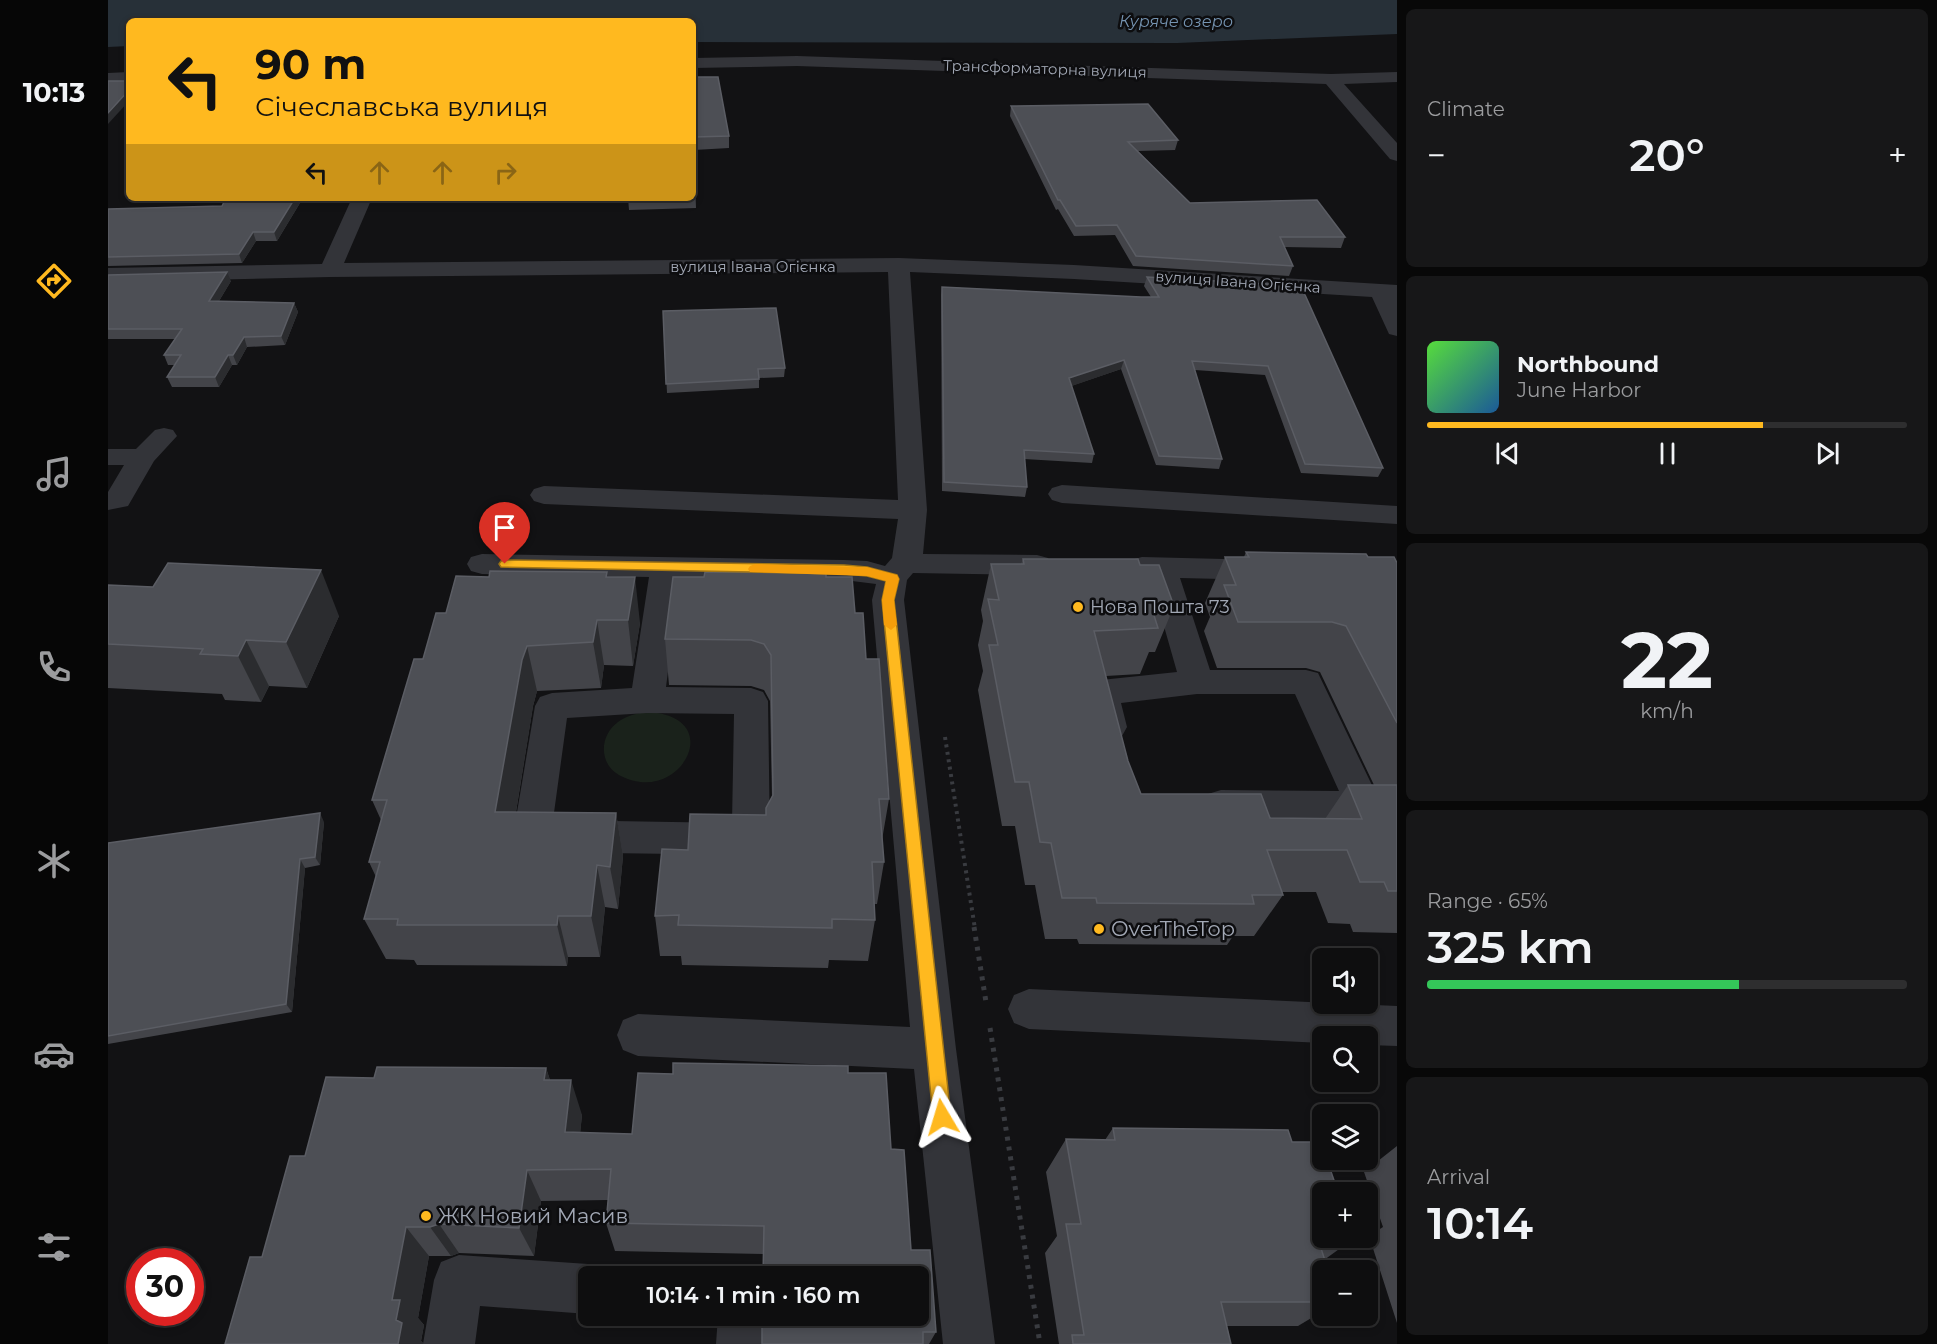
<!DOCTYPE html>
<html lang="en">
<head>
<meta charset="utf-8">
<style>
  :root { --surface:#0e0e0f; --page:#171718; --text:#f1f3f6; --muted:#9b9c9e; --line:#2e2e2f; --accent:#ffb91f }
  body { margin:0; font-family:Montserrat,sans-serif; background:var(--page); color:var(--text); height:100vh; display:flex; flex-direction:column; font-size:22px; white-space:nowrap }
  * { box-sizing:border-box; margin:0 }
  p { font-size:20px; color:var(--muted) }
  .icon { flex:none; width:33px; height:33px; fill:none; stroke:currentColor; stroke-width:2; stroke-linecap:round; stroke-linejoin:round }
  .map { position:relative; flex:1; overflow:hidden }
  .sheet { display:flex; flex-direction:column; gap:9px; padding:9px; background:#080808; width:540px }
  .sheet>* { flex:none }
  .hud { position:absolute; left:18px; top:18px; width:570px; height:183px; border-radius:9px; box-shadow:0 3px 9px #0003,0 0 0 2px var(--line); background:#ffb91f; color:#111; overflow:hidden }
  .tools { position:absolute; left:1204px; top:948px; display:grid; gap:12px }
  .tools a { display:grid; place-items:center; width:66px; height:66px; border-radius:9px; background:var(--surface); box-shadow:0 3px 9px #0003,0 0 0 2px var(--line); font-size:30px }
  .speed { position:absolute; left:18px; top:1248px; display:flex; gap:12px; font-size:30px; font-weight:700; text-align:center }
  .speed>* { display:grid; place-content:center; width:78px; height:78px; border-radius:50%; background:var(--surface); box-shadow:0 3px 9px #0003,0 0 0 2px var(--line); line-height:1 }
  .speed .limit { border:9px solid #d22; background:#fff; color:#111 }
  .pin { position:absolute; display:grid; place-items:center; width:51px; height:51px; color:#fff; margin:-62px -26px; border-radius:50% 50% 50% 0; rotate:-45deg; box-shadow:0 0 6px #0007 }
  .pin .icon { rotate:45deg }
  .me { position:absolute; width:66px; margin:-33px; rotate:353deg; stroke-linejoin:round; filter:drop-shadow(0 0 4px #0008) }
  .turn { display:flex; align-items:center; gap:21px; height:126px; padding:0 30px; font-size:27px }
  .turn .icon { width:78px; height:78px; stroke-width:2.5 }
  .turn b { display:block; font-size:42px; line-height:51px }
  .lanes { display:flex; align-items:center; height:57px; padding:0 30px; background:#0003; justify-content:center; gap:30px; direction:ltr }
  .lanes .off { opacity:.35 }
  .big { font-size:45px; font-weight:600; line-height:1.1 }
  .sheet .widget { flex:1; display:flex; flex-direction:column; justify-content:center; gap:9px; min-width:0; padding:0 21px; border-radius:9px; background:var(--page) }
  .sheet .dial { align-items:center; gap:0 }
  .dial b { font-size:78px; line-height:1 }
  .song { display:flex; align-items:center; gap:18px }
  .cover { width:72px; height:72px; border-radius:9px; background:linear-gradient(135deg,hsl(110 70% 55%),hsl(210 70% 35%)) }
  .played { height:6px; border-radius:3px; background:linear-gradient(90deg,var(--accent) 70%,var(--line) 70%) }
  .keys { display:flex; justify-content:space-around; direction:ltr }
  .heat { display:flex; justify-content:space-between; align-items:center; font-size:33px; direction:ltr }
  .charge { height:9px; border-radius:4px; background:linear-gradient(90deg,#34c759 65%,var(--line) 0) }
  .trip { position:absolute; left:470px; top:1266px; width:351px; height:60px; border-radius:9px; background:var(--surface); box-shadow:0 3px 9px #0003,0 0 0 2px var(--line); font-weight:600; line-height:60px; text-align:center }
  main { display:flex; flex:1; min-height:0 }
  .dock { display:flex; flex-direction:column; width:108px; justify-content:space-around; align-items:center; background:#060606; color:var(--muted) }
  .dock .icon { width:42px; height:42px }
  .dock .selected { color:var(--accent) }
  .dock b { font-size:27px; color:var(--text) }
  .map>svg:first-child { display:block }
  .green { fill:#1a221b }
  .water { fill:#273038 }
  .lines { fill:none; stroke-linecap:round; stroke-linejoin:round }
  .path-far1 { stroke:#393b40; stroke-width:4; stroke-dasharray:3 4.5; stroke-linecap:butt }
  .path { stroke:#393b40; stroke-width:5; stroke-dasharray:4 6; stroke-linecap:butt }
  .minor { fill:#333439; fill-rule:evenodd }
  .wall { fill:#434449 }
  .shaded-wall { fill:#2b2c2f }
  .building { fill:#4d4f55; stroke:#5b5d64; stroke-width:1.5 }
  .route { fill:#ffb91f; stroke:#a67814; stroke-width:1.5 }
  .slow { fill:#f59e0b }
  .poi-dot { fill:#ffb91f; stroke:#0d0d0f; stroke-width:2 }
  .labels { text-anchor:middle; stroke-width:5; stroke-linejoin:round; paint-order:stroke }
  .far-street-label { font-size:15px; fill:#a2a8b5; stroke:#0d0d0f }
  .far-water-label { font-size:16px; font-style:italic; fill:#7695b3; stroke:#0d0d0f }
  .poi-label { font-size:18px; fill:#a2a8b5; stroke:#0d0d0f; text-anchor:start }
  .near-poi-label { font-size:21px; fill:#a2a8b5; stroke:#0d0d0f; text-anchor:start }
</style>
</head>
<body>
<main>
<nav class="dock">
<b>10:13</b>
<svg class="icon selected" aria-label="directions" viewBox="0 0 24 24"><path d="M12 3l9 9-9 9-9-9zM9 14v-3h6M13 9l2 2-2 2"/></svg>
<svg class="icon" aria-label="music" viewBox="0 0 24 24"><path d="M9 18V5l10-2v13"/><circle cx="6" cy="18" r="3"/><circle cx="16" cy="16" r="3"/></svg>
<svg class="icon" aria-label="phone" viewBox="0 0 24 24"><path d="M5 4h4l2 5-3 2q2 4 5 5l2-3 5 2v4C11 20 4 13 5 4z"/></svg>
<svg class="icon" aria-label="climate" viewBox="0 0 24 24"><path d="M12 3v18M4 7l16 10M4 17L20 7"/></svg>
<svg class="icon" aria-label="car" viewBox="0 0 24 24"><path d="M5 17H2v-5l4-1 3-4h7l3 4 3 1v5h-3M9 17h6M6 11h13"/><circle cx="7" cy="17" r="2"/><circle cx="17" cy="17" r="2"/></svg>
<svg class="icon" aria-label="filters" viewBox="0 0 24 24"><path d="M4 7h16M4 17h16"/><circle cx="9" cy="7" r="2"/><circle cx="15" cy="17" r="2"/></svg>
</nav>
<div class="map">
<svg width="1289" height="1344" viewBox="0 0 1289 1344">
  <rect width="100%" height="100%" fill="#121214"/>
  <path class="green" d="M536,712C623,713 572,809 511,775C490,763 492,735 510,722C518,716 527,714 536,712Z"/>
  <polygon class="water" points="0,0 1289,0 1289,34 1069,43 585,42 585,21 21,21 21,46 0,47"/>
  <g class="lines">
    <polyline class="path-far1" points="837,737 867,929"/>
    <g class="path">
      <polyline points="866,927 878,1002"/>
      <polyline points="882,1028 932,1344"/>
    </g>
    <g class="minor">
      <polygon points="689,56 1223,74 1289,72 1289,82 1236,84 1289,143 1289,161 1282,159 1218,84 689,66 585,68 585,58"/>
      <polygon points="21,72 21,82 0,83 0,73"/>
      <path d="M244,198H264L236,263L791,258L966,265L1289,285V336L1281,334L1264,297L966,279L802,272L819,510L815,554L929,555L940,558L944,565L940,572L929,575L805,573L799,580L796,600L848,1049L887,1344H835L806,1069L530,1056L515,1050L509,1035L515,1020L530,1014L802,1027L764,600L768,584L736,580L572,578L558,687L643,688L655,692L660,701L662,839L656,850L643,855L424,852L411,847L405,836L427,706L432,697L444,693L524,688L541,577L374,574L363,571L359,564L363,557L374,554L736,560L759,561L777,566L784,558L790,519L436,504L426,501L422,495L426,489L436,486L790,500L780,272L222,277L0,282V268L214,264ZM539,713L626,714L624,823L445,820L459,718Z"/>
      <polygon points="56,428 65,430 69,436 46,461 20,506 0,510 0,492 16,465 0,465 0,449 28,449 47,430"/>
      <polygon points="954,485 1289,506 1289,524 954,503 944,500 940,494 944,488"/>
      <polygon points="1034,557 1157,560 1168,563 1172,570 1168,577 1157,580 1072,578 1102,670 1198,670 1210,673 1274,806 1269,817 1256,821 1113,820 1100,816 1095,805 1100,794 1113,790 1231,791 1187,694 1089,694 1013,703 1019,727 1014,736 1002,740 990,736 985,727 976,693 981,684 993,680 1069,672 1042,577 1023,574 1019,567 1023,560"/>
      <polygon points="921,989 1289,1006 1289,1046 1260,1045 1260,1036 1215,1036 1215,1043 921,1029 906,1023 900,1009 906,995"/>
      <polygon points="351,1255 480,1264 498,1271 500,1276 480,1276 480,1314 372,1306 367,1344 315,1344 326,1280 333,1262"/>
      <polygon points="610,1316 660,1316 660,1344 608,1344"/>
    </g>
  </g>
  <g class="wall">
    <polygon points="585,77 621,136 621,148 586,150 588,208 521,210 520,198 585,198"/>
    <polygon points="903,106 1070,140 1067,150 1030,151 1082,203 1237,237 1233,248 1176,247 1185,266 1181,276 1025,266 1007,235 966,236 950,209 948,210 902,116"/>
    <polygon points="118,198 195,198 169,241 148,241 134,263 0,266 0,209 114,206"/>
    <polygon points="0,275 123,281 111,301 186,303 190,312 177,345 139,347 129,365 124,365 111,387 64,387 59,377 67,365 60,365 56,355 67,339 0,339"/>
    <polygon points="1039,277 1193,286 1275,468 1270,477 1193,473 1157,375 1087,370 1114,459 1111,469 1048,465 1013,369 963,386 986,454 984,463 916,459 919,487 917,497 834,491 833,295 834,287 1033,297 1043,297 1036,286"/>
    <polygon points="555,311 677,368 676,377 651,378 651,388 559,393"/>
    <polygon points="1138,552 1260,557 1289,563 1289,933 1245,932 1242,924 1220,923 1208,892 1174,892 1175,895 1146,936 1125,936 1119,945 971,944 969,939 937,939 927,885 917,885 907,826 894,826 870,690 875,671 870,645 875,621 873,610 883,564 913,564 915,559 1032,565 1066,606 1047,652 1041,652 1032,674 998,676 1020,761 1033,794 1162,818 1217,819 1240,785 1266,785 1212,672 1198,668 1109,668 1096,631 1102,617 1097,603 1117,557 1136,557"/>
    <polygon points="381,577 500,577 532,623 525,666 496,665 493,688 429,691 425,706 408,812 508,813 515,856 510,909 497,907 492,957 460,957 459,966 309,965 306,960 278,959 256,919 268,877 261,862 273,820 264,800 315,659 338,613"/>
    <polygon points="718,577 747,613 758,659 781,799 774,840 776,862 769,904 766,904 767,920 760,961 721,960 720,968 574,965 573,956 552,956 547,916 580,850 658,815 664,798 662,701 656,690 643,686 561,685 557,639"/>
    <polygon points="0,585 231,616 199,688 161,686 153,702 117,700 114,694 0,688"/>
    <polygon points="216,822 212,865 197,868 184,1012 0,1044 0,843"/>
    <polygon points="438,1068 442,1080 474,1115 472,1133 524,1134 565,1074 740,1073 783,1149 803,1250 828,1332 821,1344 654,1344 662,1321 662,1316 660,1316 810,1316 655,1254 507,1251 498,1223 500,1200 433,1201 426,1256 351,1253 343,1256 321,1256 310,1318 316,1325 313,1341 316,1344 117,1344 197,1156 266,1078"/>
    <polygon points="1005,1128 1184,1142 1245,1239 1216,1260 1215,1270 1215,1311 1190,1326 1119,1326 1123,1344 951,1344 937,1253 949,1236 938,1172 958,1139 997,1140"/>
    <polygon points="1289,1146 1289,1323 1261,1236 1275,1227 1256,1172"/>
  </g>
  <g class="shaded-wall">
    <polygon points="21,90 21,101 0,124 0,113"/>
    <polygon points="187,198 195,198 169,241 166,232"/>
    <polygon points="145,232 148,241 134,263 131,254"/>
    <polygon points="119,272 123,281 105,311 101,301"/>
    <polygon points="186,303 190,312 177,345 173,336"/>
    <polygon points="136,337 139,347 129,365 125,355"/>
    <polygon points="120,355 124,365 111,387 107,377"/>
    <polygon points="1016,360 1013,369 958,388 961,378"/>
    <polygon points="213,570 231,616 199,688 178,642"/>
    <polygon points="527,577 532,623 525,666 520,620"/>
    <polygon points="489,620 496,665 493,688 485,642"/>
    <polygon points="138,640 161,686 153,702 130,656"/>
    <polygon points="419,646 429,691 425,706 401,855 387,812 414,660"/>
    <polygon points="212,813 216,822 212,865 207,857"/>
    <polygon points="508,813 515,856 510,909 502,867"/>
    <polygon points="192,859 197,868 184,1012 178,1004"/>
    <polygon points="489,865 497,907 492,957 483,916"/>
    <polygon points="450,916 460,957 459,966 449,925"/>
    <polygon points="438,1068 450,1104 436,1080"/>
    <polygon points="463,1080 474,1115 469,1165 457,1132"/>
    <polygon points="419,1170 433,1201 426,1256 411,1228"/>
    <polygon points="331,1224 351,1253 343,1256 322,1227"/>
    <polygon points="298,1227 321,1256 310,1318 316,1325 313,1341 316,1344 290,1344 288,1320 284,1300"/>
  </g>
  <g class="building">
    <polygon points="585,77 610,77 621,136 586,137 587,196 585,196"/>
    <polygon points="0,81 21,81 21,90 0,113"/>
    <polygon points="1040,104 1070,140 1020,142 1082,203 1209,200 1237,237 1172,237 1185,266 1028,256 1009,225 968,226 952,200 950,200 903,106"/>
    <polygon points="118,198 187,198 166,232 145,232 131,254 0,257 0,209 114,206"/>
    <polygon points="119,272 101,301 186,303 173,336 136,337 125,355 120,355 107,377 59,377 73,355 56,355 74,329 0,329 0,275"/>
    <polygon points="1039,277 1193,286 1275,468 1197,464 1160,366 1084,361 1114,459 1051,456 1016,360 961,378 986,454 916,450 919,487 836,482 834,287 1033,297 1051,297"/>
    <polygon points="668,308 677,368 650,369 651,379 558,384 555,311"/>
    <polygon points="1138,552 1258,554 1260,557 1286,557 1289,563 1289,723 1238,626 1224,622 1130,622 1116,585 1128,585 1117,557 1141,557"/>
    <polygon points="915,559 1030,559 1032,565 1051,565 1066,606 1043,606 1050,628 986,631 1020,761 1033,794 1153,794 1162,818 1254,819 1240,785 1289,785 1289,891 1280,891 1276,882 1252,882 1239,850 1159,850 1175,895 1144,895 1146,904 989,903 988,898 954,898 943,843 932,842 921,782 907,782 881,645 890,645 880,599 891,600 883,564 916,564"/>
    <polygon points="60,563 213,570 178,642 138,640 130,656 92,654 95,649 0,644 0,585 45,587"/>
    <polygon points="382,571 499,572 498,577 527,577 520,620 489,620 485,642 419,646 414,660 387,812 508,813 502,867 489,865 483,916 450,916 449,925 289,925 290,919 256,919 272,862 261,862 279,800 264,800 306,659 315,659 328,613 338,613 348,576 381,577"/>
    <polygon points="597,572 718,573 718,577 744,577 747,613 755,613 758,659 771,659 781,799 771,799 776,862 764,862 767,920 724,919 724,928 666,927 570,925 571,915 547,916 554,849 580,850 582,814 658,815 658,808 665,795 663,655 656,644 643,640 557,639 565,577 596,577"/>
    <polygon points="212,813 207,857 192,859 178,1004 0,1036 0,843"/>
    <polygon points="565,1063 740,1066 740,1073 778,1073 783,1149 796,1150 803,1250 822,1250 828,1332 815,1332 815,1344 654,1344 654,1323 664,1321 664,1316 810,1316 810,1276 655,1276 656,1226 498,1223 503,1169 419,1170 411,1228 331,1224 322,1227 298,1227 284,1300 292,1300 288,1320 294,1323 290,1344 117,1344 142,1257 154,1257 182,1156 197,1156 218,1077 266,1078 269,1067 438,1068 436,1080 463,1080 457,1132 524,1134 530,1073 565,1074"/>
    <polygon points="1005,1128 1180,1130 1184,1142 1213,1142 1215,1147 1215,1160 1219,1160 1230,1192 1215,1192 1215,1238 1245,1238 1245,1239 1210,1239 1220,1270 1215,1270 1215,1302 1113,1302 1123,1344 965,1344 964,1335 976,1335 958,1224 973,1224 958,1139 1007,1140"/>
  </g>
  <polygon class="route" points="397,560 736,565 759,567 789,575 791,579 786,600 843,1117 841,1123 834,1126 828,1123 825,1117 774,600 778,581 759,576 736,574 393,567 391,564 393,561"/>
  <polygon class="slow" points="647,564 759,567 789,575 791,579 786,600 789,625 783,630 776,625 774,600 778,581 759,576 642,572 640,569 642,566"/>
  <g class="poi-dot">
    <circle cx="970" cy="607" r="6"/>
    <circle cx="991" cy="929" r="6"/>
    <circle cx="318" cy="1216" r="6"/>
  </g>
  <g class="labels">
    <g class="far-street-label">
      <text transform="translate(937 69) rotate(2)" y="5">Трансформаторна вулиця</text>
      <text x="645" y="272">вулиця Івана Огієнка</text>
      <text transform="translate(1130 282) rotate(4)" y="5">вулиця Івана Огієнка</text>
    </g>
    <g class="far-water-label">
      <text x="1068" y="27">Куряче озеро</text>
    </g>
    <g class="poi-label">
      <text x="982" y="613">Нова Пошта 73</text>
    </g>
    <g class="near-poi-label">
      <text x="1003" y="936">OverTheTop</text>
      <text x="330" y="1223">ЖК Новий Масив</text>
    </g>
  </g>
</svg>
<div class="tools">
<a><svg class="icon" aria-label="sound" viewBox="0 0 24 24"><path d="M4 9h4l5-4v14l-5-4H4zM17 9q2 3 0 6"/></svg></a>
<a><svg class="icon" aria-label="search" viewBox="0 0 24 24"><circle cx="10" cy="10" r="6"/><path d="M15 15l6 6"/></svg></a>
<a><svg class="icon" aria-label="layers" viewBox="0 0 24 24"><path d="M12 4l9 5-9 5-9-5zM3 14l9 5 9-5"/></svg></a>
<a>+</a>
<a>−</a>
</div>
<div class="speed"><div class="limit">30</div></div>
<div class="pin" style="left:397px;top:564px;background:#d93025"><svg class="icon" aria-label="arrive" viewBox="0 0 24 24"><path d="M6 21V4h12l-3 4 3 4H6"/></svg></div>
<svg class="me" style="left:834px;top:1117px" viewBox="-20 -20 40 40"><path d="M0-17L14 15 0 8-14 15z" fill="#ffb91f" stroke="#fff" stroke-width="4"/></svg>
<div class="trip">10:14 · 1 min · 160 m</div>
<div class="hud">
<div class="turn"><svg class="icon" aria-label="left" viewBox="0 0 24 24"><path d="M17 20v-9H6M10 6l-5 5 5 5"/></svg><div><b>90 m</b>Січеславська вулиця</div></div>
<div class="lanes"><svg class="icon" aria-label="left" viewBox="0 0 24 24"><path d="M17 20v-9H6M10 6l-5 5 5 5"/></svg><svg class="icon off" aria-label="ahead" viewBox="0 0 24 24"><path d="M12 20V5M6 11l6-6 6 6"/></svg><svg class="icon off" aria-label="ahead" viewBox="0 0 24 24"><path d="M12 20V5M6 11l6-6 6 6"/></svg><svg class="icon off" aria-label="right" viewBox="0 0 24 24"><path d="M7 20v-9h11M14 6l5 5-5 5"/></svg></div>
</div>
</div>
<section class="sheet">
<div class="widget"><p>Climate</p>
<div class="heat"><a>−</a><b class="big">20°</b><a>+</a></div>
</div>
<div class="widget">
<div class="song"><i class="cover"></i><div><b>Northbound</b><p>June Harbor</p></div></div>
<div class="played"></div>
<div class="keys"><svg class="icon" aria-label="previous" viewBox="0 0 24 24"><path d="M18 5L8 12l10 7zM5 5v14"/></svg><svg class="icon" aria-label="pause" viewBox="0 0 24 24"><path d="M8 5v14M16 5v14"/></svg><svg class="icon" aria-label="next" viewBox="0 0 24 24"><path d="M6 5l10 7-10 7zM19 5v14"/></svg></div>
</div>
<div class="widget dial"><b>22</b><p>km/h</p></div>
<div class="widget"><p>Range · 65%</p><b class="big">325 km</b><div class="charge"></div></div>
<div class="widget"><p>Arrival</p><b class="big">10:14</b></div>
</section>
</main>
</body>
</html>
